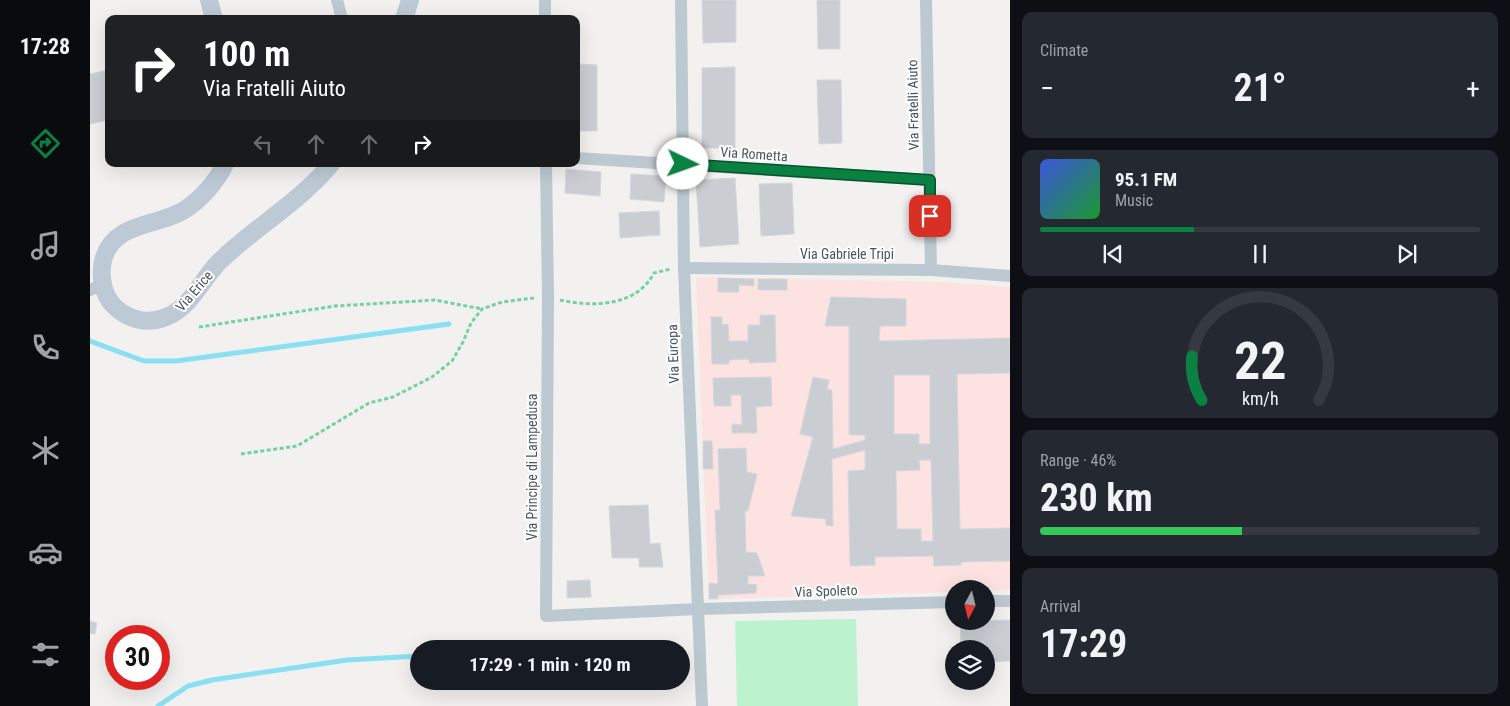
<!DOCTYPE html>
<html lang="en">
<head>
<meta charset="utf-8">
<style>
  :root { --surface:#171b24; --page:#242831; --text:#f1f3f6; --muted:#9ea1a6; --line:#363941; --accent:#0b8043 }
  body { margin:0; font-family:"Roboto Condensed",sans-serif; background:var(--page); color:var(--text); height:100vh; display:flex; flex-direction:column; font-size:19px; white-space:nowrap }
  * { box-sizing:border-box; margin:0 }
  p { font-size:16px; color:var(--muted) }
  .icon { flex:none; width:28px; height:28px; fill:none; stroke:currentColor; stroke-width:2; stroke-linecap:round; stroke-linejoin:round }
  .map { position:relative; flex:1; overflow:hidden }
  .details { display:flex; flex-direction:column; gap:12px; padding:12px; background:#0d0f14; width:500px }
  .details>* { flex:none }
  .guide { position:absolute; left:15px; top:15px; width:475px; height:152px; border-radius:10px; box-shadow:0 5px 20px #0002; background:#202124; color:#fff; overflow:hidden }
  .needle { width:32px; rotate:187deg }
  .fabs { position:absolute; left:855px; top:580px; display:grid; gap:10px }
  .fabs a { display:grid; place-items:center; width:50px; height:50px; border-radius:50%; background:var(--surface); box-shadow:0 5px 20px #0002; font-size:25px }
  .speed { position:absolute; left:15px; top:625px; display:flex; gap:10px; font-size:25px; font-weight:700; text-align:center }
  .speed>* { display:grid; place-content:center; width:65px; height:65px; border-radius:50%; background:var(--surface); box-shadow:0 5px 20px #0002; line-height:1 }
  .speed .limit { border:8px solid #d22; background:#fff; color:#111 }
  .pin { position:absolute; display:grid; place-items:center; width:42px; height:42px; color:#fff; margin:-21px; border-radius:10px; box-shadow:0 2px 8px #0006 }
  .me { position:absolute; width:55px; margin:-28px; rotate:93deg; stroke-linejoin:round; filter:drop-shadow(0 0 4px #0008) }
  .turn { display:flex; align-items:center; gap:18px; height:105px; padding:0 15px; font-size:22px }
  .turn .icon { width:65px; height:65px; stroke-width:2.5 }
  .turn b { display:block; font-size:35px; line-height:42px }
  .lanes { display:flex; align-items:center; height:48px; padding:0 15px; background:#0003; justify-content:center; gap:25px; direction:ltr }
  .lanes .off { opacity:.35 }
  .big { font-size:38px; font-weight:700; line-height:1.1 }
  .details .card { flex:1; display:flex; flex-direction:column; justify-content:center; gap:8px; min-width:0; padding:0 18px; border-radius:10px; background:var(--page) }
  .details .dial { align-items:center; gap:0 }
  .dial svg { height:130px; overflow:visible; fill:none; stroke:var(--line); stroke-width:7; stroke-linecap:round; text-anchor:middle }
  .dial text { fill:var(--text); stroke:none }
  .song { display:flex; align-items:center; gap:15px }
  .cover { width:60px; height:60px; border-radius:8px; background:linear-gradient(135deg,hsl(230 70% 55%),hsl(130 70% 35%)) }
  .played { height:5px; border-radius:2px; background:linear-gradient(90deg,var(--accent) 35%,var(--line) 35%) }
  .keys { display:flex; justify-content:space-around; direction:ltr }
  .heat { display:flex; justify-content:space-between; align-items:center; font-size:28px; direction:ltr }
  .charge { height:8px; border-radius:4px; background:linear-gradient(90deg,#34c759 46%,var(--line) 0) }
  .trip { position:absolute; left:320px; top:640px; width:280px; height:50px; border-radius:25px; background:var(--surface); box-shadow:0 5px 20px #0002; font-weight:700; line-height:50px; text-align:center }
  main { display:flex; flex:1; min-height:0 }
  .dock { display:flex; flex-direction:column; width:90px; justify-content:space-around; align-items:center; background:#090b0e; color:var(--muted) }
  .dock .icon { width:35px; height:35px }
  .dock .current { color:var(--accent) }
  .dock b { font-size:22px; color:var(--text) }
  .map>svg:first-child { display:block }
  .medical { fill:#fce2e1 }
  .green { fill:#bdf2cf }
  .lines { fill:none; stroke-linecap:round; stroke-linejoin:round }
  .stream { stroke:#88e0f1; stroke-width:5 }
  .building { fill:#caced3; stroke:#d4d7dc; fill-rule:evenodd }
  .path { stroke:#73d29f; stroke-width:3; stroke-dasharray:4 2.5; stroke-linecap:butt }
  .minor { stroke:#bdc9d0; stroke-width:12 }
  .secondary { stroke:#bdcad5; stroke-width:18 }
  .route-casing { stroke:#07532c; stroke-width:12 }
  .route { stroke:#0b8043; stroke-width:9 }
  .labels { text-anchor:middle; stroke-width:4; stroke-linejoin:round; paint-order:stroke }
  .street-label { font-size:14px; fill:#47555f; stroke:#fff }
</style>
</head>
<body>
<main>
<nav class="dock">
<b>17:28</b>
<svg class="icon current" aria-label="directions" viewBox="0 0 24 24"><path d="M12 3l9 9-9 9-9-9zM9 14v-3h6M13 9l2 2-2 2"/></svg>
<svg class="icon" aria-label="music" viewBox="0 0 24 24"><path d="M9 18V5l10-2v13"/><circle cx="6" cy="18" r="3"/><circle cx="16" cy="16" r="3"/></svg>
<svg class="icon" aria-label="phone" viewBox="0 0 24 24"><path d="M5 4h4l2 5-3 2q2 4 5 5l2-3 5 2v4C11 20 4 13 5 4z"/></svg>
<svg class="icon" aria-label="climate" viewBox="0 0 24 24"><path d="M12 3v18M4 7l16 10M4 17L20 7"/></svg>
<svg class="icon" aria-label="car" viewBox="0 0 24 24"><path d="M5 17H2v-5l4-1 3-4h7l3 4 3 1v5h-3M9 17h6M6 11h13"/><circle cx="7" cy="17" r="2"/><circle cx="17" cy="17" r="2"/></svg>
<svg class="icon" aria-label="filters" viewBox="0 0 24 24"><path d="M4 7h16M4 17h16"/><circle cx="9" cy="7" r="2"/><circle cx="15" cy="17" r="2"/></svg>
</nav>
<div class="map">
<svg width="920" height="706" viewBox="0 0 920 706">
  <rect width="100%" height="100%" fill="#f3f0f0"/>
  <polygon class="medical" points="606,277 849,282 920,287 920,590 864,589 864,592 619,599"/>
  <polygon class="green" points="766,619 768,706 647,706 645,621"/>
  <g class="lines">
    <g class="stream">
      <polyline points="0,341 54,361 86,361 359,324"/>
      <polyline points="68,706 98,686 122,680 257,660 329,656"/>
    </g>
  </g>
  <g class="building">
    <polygon points="612,0 646,0 646,42 613,43"/>
    <polygon points="727,0 750,0 750,49 728,49"/>
    <polygon points="486,64 507,65 507,131 486,131"/>
    <polygon points="645,67 645,148 612,148 612,68"/>
    <polygon points="18,70 19,120 0,124 0,74"/>
    <polygon points="727,80 751,80 752,143 729,144"/>
    <polygon points="476,169 511,172 510,196 475,193"/>
    <polygon points="541,174 576,176 574,202 540,199"/>
    <polygon points="645,178 649,244 610,247 606,180"/>
    <polygon points="702,183 704,234 671,236 669,184"/>
    <polygon points="569,211 570,235 530,238 529,213"/>
    <polygon points="628,278 664,279 664,286 649,285 649,292 628,292"/>
    <rect x="668" y="279" width="29" height="11"/>
    <path d="M741,297L816,299V326H790L789,341L920,338V373L867,374L870,529L920,528V561L871,562V565L844,566L843,556L785,557V565L760,566L758,471L775,470V450L742,459L743,526L736,525V519L701,516L723,437L710,434L723,377L739,380L737,389L742,390L743,449L775,440V435H759V326H735ZM804,375H840V444H829V434H804ZM829,460H841L843,541H831V529H807L806,471L830,470Z"/>
    <polygon points="670,315 685,315 686,362 659,363 659,359 639,360 639,364 622,364 621,317 632,317 632,325 638,324 639,341 658,341 658,325 670,325"/>
    <polygon points="681,377 682,406 666,407 667,433 642,433 642,424 652,425 651,395 641,395 641,406 624,406 623,378"/>
    <polygon points="613,441 622,441 623,469 613,469"/>
    <polygon points="656,448 657,472 667,474 658,511 655,511 656,552 667,553 675,576 658,576 658,584 667,585 666,593 628,595 628,599 619,599 619,583 628,584 625,510 630,510 628,449"/>
    <polygon points="558,505 560,544 570,543 573,567 549,567 549,558 522,558 519,506"/>
    <polygon points="500,580 501,597 477,598 477,581"/>
    <polygon points="920,620 920,661 896,662 896,649 871,649 870,621"/>
    <polygon points="0,621 7,623 5,634 0,633"/>
  </g>
  <g class="lines">
    <g class="path">
      <path d="M470,300C503,307 546,307 564,273L581,269"/>
      <polyline points="109,327 245,306 345,300 392,309"/>
      <polyline points="151,454 207,446 279,403 303,397 342,377 362,361 373,342 381,323 392,309 412,302 444,298"/>
    </g>
    <g class="minor">
      <polyline points="247,0 252,19"/>
      <polyline points="455,0 455,19"/>
      <polyline points="591,0 594,268 612,706"/>
      <polyline points="836,0 841,270"/>
      <polyline points="486,158 840,180"/>
      <polyline points="456,164 458,297 456,616 609,609 864,602"/>
      <polyline points="594,268 841,270 920,276"/>
      <polyline points="0,290 13,284"/>
      <polyline points="896,601 920,601"/>
    </g>
    <g class="secondary">
      <polyline points="119,0 124,19"/>
      <polyline points="314,19 320,0"/>
      <path d="M135,164C127,181 112,198 96,209C69,227 26,221 14,257C9,273 12,294 24,306C38,320 58,325 76,317C100,308 111,281 128,263C163,228 209,203 241,164"/>
    </g>
  </g>
  <g class="lines">
    <defs>
      <polyline id="route" points="593,164 840,180 840,216"/>
    </defs>
    <use href="#route" class="route-casing"/>
    <use href="#route" class="route"/>
  </g>
  <g class="labels">
    <g class="street-label">
      <text transform="translate(823 105) rotate(-91)" y="5">Via Fratelli Aiuto</text>
      <text transform="translate(664 154) rotate(4)" y="5">Via Rometta</text>
      <text x="757" y="259">Via Gabriele Tripi</text>
      <text transform="translate(104 291) rotate(-49)" y="5">Via Erice</text>
      <text transform="translate(583 354) rotate(-92)" y="5">Via Europa</text>
      <text transform="translate(442 467) rotate(-90)" y="5">Via Principe di Lampedusa</text>
      <text transform="translate(736 591) rotate(-2)" y="5">Via Spoleto</text>
    </g>
  </g>
</svg>
<div class="fabs">
<a><svg class="needle" viewBox="-14 -14 28 28"><path d="M0-13l5 13h-10z" fill="#e53935"/><path d="M0 13l5-13h-10z" fill="#9ea1a6"/></svg></a>
<a><svg class="icon" aria-label="layers" viewBox="0 0 24 24"><path d="M12 4l9 5-9 5-9-5zM3 14l9 5 9-5"/></svg></a>
</div>
<div class="speed"><div class="limit">30</div></div>
<div class="pin" style="left:840px;top:216px;background:#d93025"><svg class="icon" aria-label="arrive" viewBox="0 0 24 24"><path d="M6 21V4h12l-3 4 3 4H6"/></svg></div>
<svg class="me" style="left:593px;top:164px" viewBox="-20 -20 40 40"><circle r="19" fill="#fff"/><path d="M0-13L10 11 0 6-10 11z" fill="#0b8043"/></svg>
<div class="trip">17:29 · 1 min · 120 m</div>
<div class="guide">
<div class="turn"><svg class="icon" aria-label="right" viewBox="0 0 24 24"><path d="M7 20v-9h11M14 6l5 5-5 5"/></svg><div><b>100 m</b>Via Fratelli Aiuto</div></div>
<div class="lanes"><svg class="icon off" aria-label="left" viewBox="0 0 24 24"><path d="M17 20v-9H6M10 6l-5 5 5 5"/></svg><svg class="icon off" aria-label="ahead" viewBox="0 0 24 24"><path d="M12 20V5M6 11l6-6 6 6"/></svg><svg class="icon off" aria-label="ahead" viewBox="0 0 24 24"><path d="M12 20V5M6 11l6-6 6 6"/></svg><svg class="icon" aria-label="right" viewBox="0 0 24 24"><path d="M7 20v-9h11M14 6l5 5-5 5"/></svg></div>
</div>
</div>
<section class="details">
<div class="card"><p>Climate</p>
<div class="heat"><a>−</a><b class="big">21°</b><a>+</a></div>
</div>
<div class="card">
<div class="song"><i class="cover"></i><div><b>95.1 FM</b><p>Music</p></div></div>
<div class="played"></div>
<div class="keys"><svg class="icon" aria-label="previous" viewBox="0 0 24 24"><path d="M18 5L8 12l10 7zM5 5v14"/></svg><svg class="icon" aria-label="pause" viewBox="0 0 24 24"><path d="M8 5v14M16 5v14"/></svg><svg class="icon" aria-label="next" viewBox="0 0 24 24"><path d="M6 5l10 7-10 7zM19 5v14"/></svg></div>
</div>
<div class="card dial"><svg viewBox="0 0 100 80">
<path d="M14 69A42 42 0 1 1 86 69"/>
<path d="M14 69A42 42 0 0 1 8 42" stroke="#0b8043"/>
<text x="50" y="56" font-size="32" font-weight="700">22</text>
<text x="50" y="72" font-size="11">km/h</text>
</svg></div>
<div class="card"><p>Range · 46%</p><b class="big">230 km</b><div class="charge"></div></div>
<div class="card"><p>Arrival</p><b class="big">17:29</b></div>
</section>
</main>
</body>
</html>
